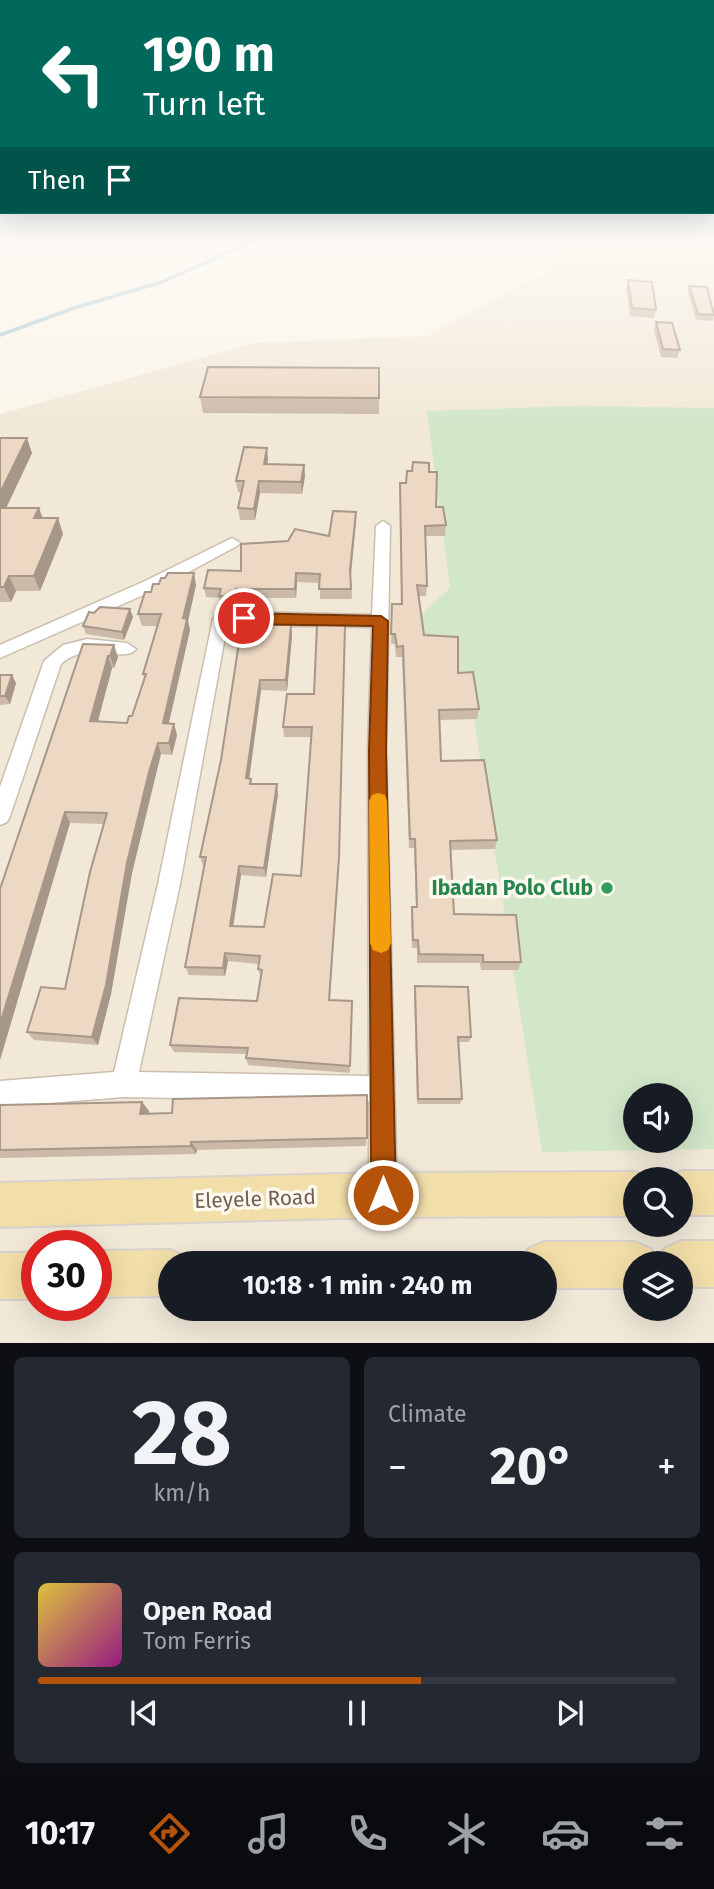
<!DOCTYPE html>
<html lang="en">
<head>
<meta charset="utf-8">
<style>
  :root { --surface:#171b24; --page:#242831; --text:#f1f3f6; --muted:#9ea1a6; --line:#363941; --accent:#b45309 }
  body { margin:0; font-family:"Fira Sans",sans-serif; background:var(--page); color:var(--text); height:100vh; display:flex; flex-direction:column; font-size:26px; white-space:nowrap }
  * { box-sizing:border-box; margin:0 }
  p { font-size:23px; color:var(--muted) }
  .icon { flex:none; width:38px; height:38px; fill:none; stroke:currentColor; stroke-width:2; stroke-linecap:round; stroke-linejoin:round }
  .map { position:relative; height:1343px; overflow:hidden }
  .details { display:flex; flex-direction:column; gap:14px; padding:14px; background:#0d0f14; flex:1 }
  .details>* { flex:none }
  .banner { position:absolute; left:0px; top:0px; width:714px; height:214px; box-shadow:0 7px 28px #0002; background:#00695c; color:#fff; overflow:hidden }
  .fabs { position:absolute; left:623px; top:1083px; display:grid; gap:14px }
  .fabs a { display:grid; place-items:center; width:70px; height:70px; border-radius:50%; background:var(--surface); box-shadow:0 7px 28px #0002; font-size:35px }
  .speed { position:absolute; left:21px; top:1230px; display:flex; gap:14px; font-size:35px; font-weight:700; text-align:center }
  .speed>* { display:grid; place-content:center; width:91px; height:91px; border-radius:50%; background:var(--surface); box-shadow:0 7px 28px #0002; line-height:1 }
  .speed .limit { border:10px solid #d22; background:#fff; color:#111 }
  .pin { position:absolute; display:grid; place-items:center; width:60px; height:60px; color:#fff; margin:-30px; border:4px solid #fff; border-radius:50%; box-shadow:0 2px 7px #0007 }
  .me { position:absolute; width:77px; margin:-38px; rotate:0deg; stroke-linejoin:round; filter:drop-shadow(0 0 5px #0008) }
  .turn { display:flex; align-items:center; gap:24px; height:147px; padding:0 28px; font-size:32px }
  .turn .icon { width:91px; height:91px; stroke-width:2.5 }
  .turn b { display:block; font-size:49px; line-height:60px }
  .then { display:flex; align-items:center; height:66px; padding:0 28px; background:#0003; gap:14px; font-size:26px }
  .big { font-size:52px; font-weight:700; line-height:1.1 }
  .details .widget { flex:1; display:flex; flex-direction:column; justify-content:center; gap:10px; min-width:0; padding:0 24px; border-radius:10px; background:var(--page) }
  .details .dial { align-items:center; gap:0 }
  .dial b { font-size:91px; line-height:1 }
  .song { display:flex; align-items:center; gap:21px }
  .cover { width:84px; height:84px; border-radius:10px; background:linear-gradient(135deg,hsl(50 70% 55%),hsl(310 70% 35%)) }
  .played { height:7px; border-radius:4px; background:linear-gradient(90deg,var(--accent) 60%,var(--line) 60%) }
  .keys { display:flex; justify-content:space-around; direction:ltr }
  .heat { display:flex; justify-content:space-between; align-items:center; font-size:38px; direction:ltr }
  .details .tiles { flex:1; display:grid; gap:14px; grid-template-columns:1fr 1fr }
  .widget:last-child { grid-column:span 2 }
  .trip { position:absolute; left:158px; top:1251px; width:399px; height:70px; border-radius:35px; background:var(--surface); box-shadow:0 7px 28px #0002; font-weight:700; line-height:70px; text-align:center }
  .dock { display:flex; height:112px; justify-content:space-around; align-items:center; background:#090b0e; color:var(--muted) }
  .dock .icon { width:49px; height:49px }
  .dock .active { color:var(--accent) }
  .dock b { font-size:32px; color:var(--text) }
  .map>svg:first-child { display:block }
  .residential { fill:#f1e8d7; fill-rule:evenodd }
  .green { fill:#d1e7c8; fill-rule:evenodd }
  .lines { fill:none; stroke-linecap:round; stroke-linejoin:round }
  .stream { stroke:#a6c7d3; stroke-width:3.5 }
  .minor-casing { stroke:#cbbeaf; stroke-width:3 }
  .primary-casing { stroke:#d8d2ce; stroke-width:4 }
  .minor { fill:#fff; fill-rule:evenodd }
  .primary { fill:#f2dea8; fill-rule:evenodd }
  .wall { fill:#ccbaa8 }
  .shaded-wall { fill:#a69788 }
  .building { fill:#edd8c3; stroke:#a69788; stroke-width:2 }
  .route { fill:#b45309; stroke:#753606; stroke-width:2 }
  .slow { fill:#f59e0b }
  .leisure-dot { fill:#2e9e5b; stroke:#fdf9ee; stroke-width:2.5 }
  .labels { text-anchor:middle; stroke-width:7; stroke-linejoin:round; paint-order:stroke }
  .near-leisure-label { font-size:21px; font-weight:bold; fill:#27864d; stroke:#fdf9ee; text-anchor:end }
  .near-street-label { font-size:21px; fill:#725f4f; stroke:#fdf9ee }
</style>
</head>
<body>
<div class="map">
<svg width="714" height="1343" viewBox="0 0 714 1343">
  <rect width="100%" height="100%" fill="#faf5e8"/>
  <path class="residential" d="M580,238H714V1343H0V414L255,343L427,336L551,270ZM635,1096H681V1141H635ZM635,1180H681V1225H635ZM37,1246H96V1306H37ZM170,1264H544V1309H170ZM635,1264H681V1309H635Z"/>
  <path class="green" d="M572,406L714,408V1149L542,1152L468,681L428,654L421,615L450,588L427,411ZM635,1096H681V1141H635Z"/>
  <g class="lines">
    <polyline class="stream" points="0,335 74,308 162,282 260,238"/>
    <defs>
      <g id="minor">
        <path d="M383,521L390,526L386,750L397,1195L393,1205L383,1209L373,1205L369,1195V1101L124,1097L0,1107V1081L114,1072L158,884L213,619L226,613L244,612L372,615L376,526ZM229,625L372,627L368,750L369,1076L139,1072L180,884L227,626Z"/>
        <polygon points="232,538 240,543 237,546 157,589 0,658 0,645 145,581"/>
        <path d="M87,639L127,643L136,649C125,664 85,640 61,664L10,816L7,822L0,825V787L44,661L63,645Z"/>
      </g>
      <g id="primary">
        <polygon points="681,1171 714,1171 714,1215 681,1215 681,1180 665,1180"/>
        <polygon points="635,1172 651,1180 635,1180 635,1216 383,1217 0,1227 0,1183 383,1173"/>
        <polygon points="681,1241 714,1241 714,1287 681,1287 681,1264 658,1264 665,1248"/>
        <polygon points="544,1242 635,1242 651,1249 657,1264 635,1264 635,1288 544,1288 544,1264 522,1264 528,1249"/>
        <polygon points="170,1250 186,1257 189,1264 170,1264 170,1296 96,1297 96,1251"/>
        <rect x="0" y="1253" width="37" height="46"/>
      </g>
    </defs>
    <use href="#minor" class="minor-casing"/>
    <use href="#primary" class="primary-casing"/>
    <use href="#minor" class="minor"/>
    <use href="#primary" class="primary"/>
  </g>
  <g class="wall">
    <polygon points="628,280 656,310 654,318 630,316 626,288"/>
    <polygon points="689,286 714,312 713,321 696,320 688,292"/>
    <polygon points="656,322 680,350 677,358 661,357 654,330"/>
    <polygon points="379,368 379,414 203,413 200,397"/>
    <polygon points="0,438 32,453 6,508 39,508 43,518 63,534 40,591 16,591 11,602 0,602"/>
    <polygon points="268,459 267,464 304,465 305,476 302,494 260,493 255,520 240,520 238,508 242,493 238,492 236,481"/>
    <polygon points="429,472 436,507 446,525 445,536 425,536 427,586 426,596 419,596 424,635 458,673 479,709 477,719 439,720 441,761 497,840 495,849 451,850 454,914 521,962 518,970 481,970 480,963 417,963 417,948 412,948 411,916 412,907 416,907 414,848 409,848 402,657 396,657 395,644 391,644 392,604 401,604 400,483 406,483"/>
    <polygon points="356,521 351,577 352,599 320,599 320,583 297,582 296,598 238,598 236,606 221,606 219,598 206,597 204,588 241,571 288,541 329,536"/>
    <polygon points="196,585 188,621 190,630 169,723 174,724 177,735 172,755 161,754 153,783 132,873 111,994 98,1045 34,1040 27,1032 65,989 104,824 70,823 0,1060 83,644 118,657 114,668 112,668 98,721 127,723 132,716 144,678 143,674 157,626 142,626 138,614 151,592"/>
    <polygon points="133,617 124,640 86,634 83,626"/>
    <polygon points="242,623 291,625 292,636 287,691 261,690 249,778 251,779 252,784 278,794 266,877 241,875 233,926 264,927 301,876 312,737 284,737 283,727 314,694 345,636 339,866 330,1000 352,1001 350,1073 248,1065 246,1058 246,1054 174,1052 170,1045 257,1001 261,977 258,969 259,964 228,961 225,976 189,975 185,967 204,866 203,866 200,857 221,760"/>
    <polygon points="0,675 16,683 10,704 0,705"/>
    <polygon points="415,986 471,1037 469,1042 459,1042 462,1099 460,1104 417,1104 414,992"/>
    <polygon points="367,1095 366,1146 197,1150 196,1154 0,1158 0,1105 142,1102 149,1111 148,1113 172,1113"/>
  </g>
  <g class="shaded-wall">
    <polygon points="27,438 32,453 0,521 0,493"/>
    <polygon points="267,448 268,459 265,475 264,464"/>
    <polygon points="304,465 305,476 302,494 301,482"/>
    <polygon points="259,481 260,493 255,520 254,509"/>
    <polygon points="39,508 44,523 34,518"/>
    <polygon points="356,512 356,521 350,580 350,570"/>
    <polygon points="58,518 63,534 40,591 34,576"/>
    <polygon points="194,573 196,585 188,621 190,630 166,735 163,723 183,618"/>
    <polygon points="296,573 297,582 296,598 295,589"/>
    <polygon points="9,576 16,591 11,602 4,587"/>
    <polygon points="236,589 238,598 236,606 235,597"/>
    <polygon points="130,609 133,617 124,640 122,632"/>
    <polygon points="291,625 292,636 287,691 286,680"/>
    <polygon points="345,636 339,866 329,1007 329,1000"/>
    <polygon points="114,645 118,657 114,668 110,656"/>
    <polygon points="108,656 112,668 95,732 90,721"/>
    <polygon points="12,675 16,683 10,704 5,696"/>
    <polygon points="260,680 261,690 248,788 246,778"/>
    <polygon points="174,724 177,735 172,755 169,743"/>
    <polygon points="158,743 161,754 132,873 111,994 98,1045 92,1037 127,863 149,772"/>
    <polygon points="277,784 278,794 266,877 264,868"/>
    <polygon points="65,812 70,823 0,1060 0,1024"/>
    <polygon points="239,866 241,875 232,934 230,926"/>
    <polygon points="225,953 228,961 225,976 223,968"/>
    <polygon points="142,1102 149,1111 147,1122 140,1114"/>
    <polygon points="191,1142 197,1150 196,1154 191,1146"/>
  </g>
  <g class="building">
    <polygon points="628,280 652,282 656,310 632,308"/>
    <polygon points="689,286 707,287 714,315 698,314"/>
    <polygon points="656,322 672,323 680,350 663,349"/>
    <polygon points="208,367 379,368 379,398 200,397"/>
    <polygon points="0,438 27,438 0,493"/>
    <polygon points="244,447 267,448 264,464 304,465 301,482 259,481 254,509 238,508 244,481 236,481"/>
    <polygon points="413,462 429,463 429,472 437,472 436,507 443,507 446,525 425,526 427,586 417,585 424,635 458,637 458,673 473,672 479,709 439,710 441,761 484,760 497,840 450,841 454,914 516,915 521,962 483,962 483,955 419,954 418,940 413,940 412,907 417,907 415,839 410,839 403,646 397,647 395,634 391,634 392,604 402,604 400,483 406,483 407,471 412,471"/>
    <polygon points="0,508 39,508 34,518 58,518 34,576 9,576 4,587 0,587"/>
    <polygon points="333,511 356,512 350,570 351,589 319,589 320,574 296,573 295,589 236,589 235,597 219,596 221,589 204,588 208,570 241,571 241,544 288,541 295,529 329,536"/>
    <polygon points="168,573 194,573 183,618 187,619 163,723 174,724 169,743 158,743 149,772 127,863 106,985 92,1037 27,1032 41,987 65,989 90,872 107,813 65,812 0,1024 0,889 83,644 114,645 110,656 108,656 90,721 127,723 129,716 132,716 146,674 143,674 161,614 138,614 145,592 151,592 153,584 159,584 161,578 165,578"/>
    <polygon points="100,607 130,609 122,632 83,626 89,612 94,613"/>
    <polygon points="242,623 291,625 286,680 260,680 246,778 251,779 250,784 277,784 264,868 239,866 230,926 264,927 273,874 301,876 312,727 283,727 287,694 314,694 317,625 345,625 339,857 329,1000 352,1001 350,1066 246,1058 248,1048 170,1045 179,998 257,1001 262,970 258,969 260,956 225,953 223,968 185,967 206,857 200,857 221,760"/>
    <polygon points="0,675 12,675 5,696 0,696"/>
    <polygon points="415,986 468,987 471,1037 458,1037 462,1099 418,1099"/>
    <polygon points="367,1095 367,1138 191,1142 191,1146 0,1150 0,1105 142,1102 140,1114 172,1113 173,1099"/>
  </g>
  <linearGradient id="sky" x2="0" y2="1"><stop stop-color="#97c3e6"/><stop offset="0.56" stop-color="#fdfaf5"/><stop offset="1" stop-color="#fdfaf5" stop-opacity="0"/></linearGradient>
  <rect width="714" height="426" fill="url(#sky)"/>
  <polygon class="route" points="244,613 381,616 388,621 386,750 396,1195 392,1203 383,1207 374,1203 371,1195 369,750 373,626 244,624 237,618"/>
  <polygon class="slow" points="378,793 385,795 387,801 391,943 388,950 381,953 373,950 370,943 369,801 372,795"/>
  <circle class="leisure-dot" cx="607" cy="888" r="7"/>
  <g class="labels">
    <g class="near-leisure-label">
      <text x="593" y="895">Ibadan Polo Club</text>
    </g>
    <g class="near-street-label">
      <text transform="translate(255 1199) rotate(-2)" y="7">Eleyele Road</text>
    </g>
  </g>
</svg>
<div class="fabs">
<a><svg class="icon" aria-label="sound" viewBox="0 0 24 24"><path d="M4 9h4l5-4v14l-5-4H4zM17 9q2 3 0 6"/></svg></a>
<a><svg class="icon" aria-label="search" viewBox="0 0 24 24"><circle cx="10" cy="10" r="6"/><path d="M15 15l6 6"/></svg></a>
<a><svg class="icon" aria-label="layers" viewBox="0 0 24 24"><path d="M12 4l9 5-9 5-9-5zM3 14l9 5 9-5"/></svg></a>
</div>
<div class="speed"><div class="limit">30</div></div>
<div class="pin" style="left:244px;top:618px;background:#d93025"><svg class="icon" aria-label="arrive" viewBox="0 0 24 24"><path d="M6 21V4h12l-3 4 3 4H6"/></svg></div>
<svg class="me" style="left:383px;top:1195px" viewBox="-20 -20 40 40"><circle r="17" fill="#b45309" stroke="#fff" stroke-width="3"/><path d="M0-11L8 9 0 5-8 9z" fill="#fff"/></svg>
<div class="trip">10:18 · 1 min · 240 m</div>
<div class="banner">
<div class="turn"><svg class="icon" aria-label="left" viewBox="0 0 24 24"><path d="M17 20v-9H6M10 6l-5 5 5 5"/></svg><div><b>190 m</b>Turn left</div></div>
<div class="then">Then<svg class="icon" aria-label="arrive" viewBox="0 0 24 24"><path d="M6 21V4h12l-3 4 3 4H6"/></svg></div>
</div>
</div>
<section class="details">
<div class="tiles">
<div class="widget dial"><b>28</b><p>km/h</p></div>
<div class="widget"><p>Climate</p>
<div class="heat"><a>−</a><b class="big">20°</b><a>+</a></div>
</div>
<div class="widget">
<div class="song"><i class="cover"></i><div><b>Open Road</b><p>Tom Ferris</p></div></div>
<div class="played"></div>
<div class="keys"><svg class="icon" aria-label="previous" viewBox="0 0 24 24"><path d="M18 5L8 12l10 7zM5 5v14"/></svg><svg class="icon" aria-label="pause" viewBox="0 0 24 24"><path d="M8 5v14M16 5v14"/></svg><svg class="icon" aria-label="next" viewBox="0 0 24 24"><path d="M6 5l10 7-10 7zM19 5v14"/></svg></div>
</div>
</div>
</section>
<nav class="dock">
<b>10:17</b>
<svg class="icon active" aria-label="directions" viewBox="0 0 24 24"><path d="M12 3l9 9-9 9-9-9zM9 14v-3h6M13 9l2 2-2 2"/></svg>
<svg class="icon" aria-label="music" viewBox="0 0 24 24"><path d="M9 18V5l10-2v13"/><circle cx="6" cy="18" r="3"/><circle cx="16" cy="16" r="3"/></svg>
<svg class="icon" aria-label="phone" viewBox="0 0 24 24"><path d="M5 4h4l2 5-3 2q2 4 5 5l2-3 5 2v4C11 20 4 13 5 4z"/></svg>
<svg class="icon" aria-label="climate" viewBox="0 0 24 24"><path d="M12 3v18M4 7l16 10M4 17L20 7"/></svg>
<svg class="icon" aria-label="car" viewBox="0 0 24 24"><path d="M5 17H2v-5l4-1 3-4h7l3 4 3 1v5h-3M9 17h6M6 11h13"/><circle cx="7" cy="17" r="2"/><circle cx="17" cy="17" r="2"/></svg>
<svg class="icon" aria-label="filters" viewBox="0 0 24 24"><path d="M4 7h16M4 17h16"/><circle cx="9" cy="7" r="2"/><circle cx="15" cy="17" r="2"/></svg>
</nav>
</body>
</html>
